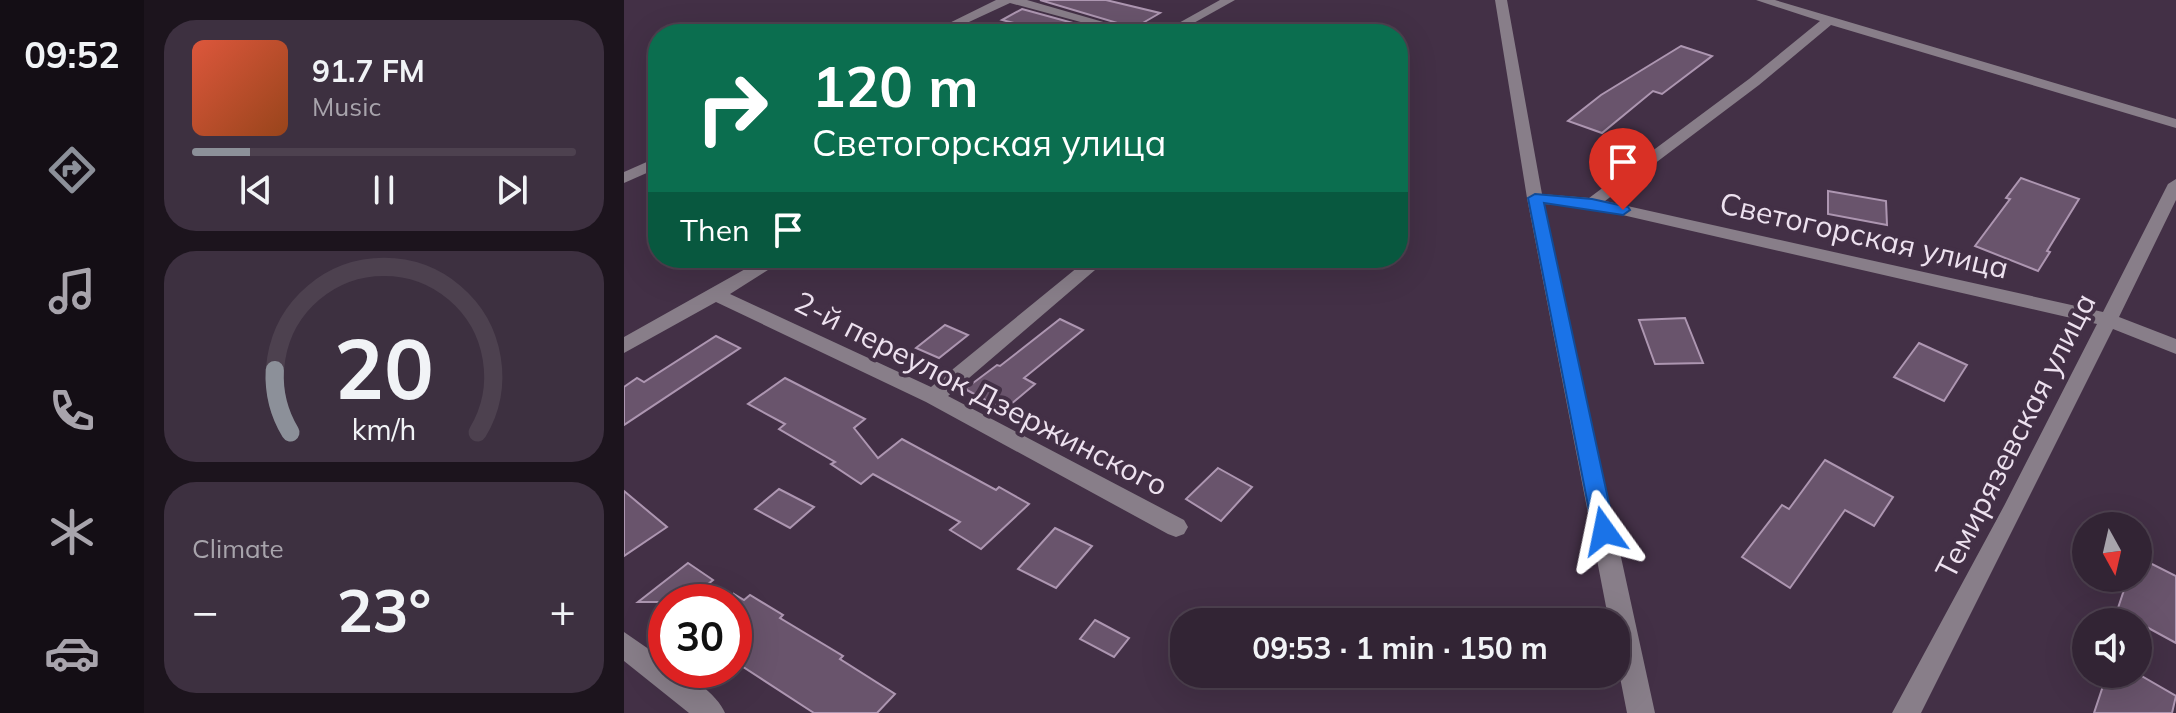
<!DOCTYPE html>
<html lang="en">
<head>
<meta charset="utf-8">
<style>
  :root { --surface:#322434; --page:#3d3040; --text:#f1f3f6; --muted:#a8a4ac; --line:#4d414f; --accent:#8c9099 }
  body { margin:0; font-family:Mulish,sans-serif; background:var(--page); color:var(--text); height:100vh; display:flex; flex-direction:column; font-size:30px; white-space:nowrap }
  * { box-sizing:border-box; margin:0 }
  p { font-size:26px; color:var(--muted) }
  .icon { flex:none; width:44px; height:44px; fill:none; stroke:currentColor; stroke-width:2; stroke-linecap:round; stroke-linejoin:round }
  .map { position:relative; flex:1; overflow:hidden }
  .details { display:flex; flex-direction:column; gap:20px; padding:20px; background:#1c141d; width:480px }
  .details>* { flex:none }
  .guide { position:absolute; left:24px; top:24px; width:760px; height:244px; border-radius:32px; box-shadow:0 8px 32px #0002,0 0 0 2px var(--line); background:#0b6e4f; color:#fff; overflow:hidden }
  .needle { width:52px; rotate:172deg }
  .controls { position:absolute; left:1448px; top:512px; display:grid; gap:16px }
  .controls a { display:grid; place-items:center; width:80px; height:80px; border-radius:50%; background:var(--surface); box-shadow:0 8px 32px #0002,0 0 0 2px var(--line); font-size:40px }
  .speed { position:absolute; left:24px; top:584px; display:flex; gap:16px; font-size:40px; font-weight:700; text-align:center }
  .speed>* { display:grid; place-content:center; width:104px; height:104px; border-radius:50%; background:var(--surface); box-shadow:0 8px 32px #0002,0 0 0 2px var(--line); line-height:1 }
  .speed .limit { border:12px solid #d22; background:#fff; color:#111 }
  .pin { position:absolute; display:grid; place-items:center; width:68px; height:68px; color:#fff; margin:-82px -34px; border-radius:50% 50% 50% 0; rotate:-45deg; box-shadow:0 0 8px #0007 }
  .pin .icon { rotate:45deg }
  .me { position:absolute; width:88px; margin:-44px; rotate:348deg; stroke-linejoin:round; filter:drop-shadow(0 0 6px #0008) }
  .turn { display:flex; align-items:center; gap:28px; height:168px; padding:0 32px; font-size:36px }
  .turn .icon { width:104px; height:104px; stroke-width:2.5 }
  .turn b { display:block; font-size:56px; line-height:68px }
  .then { display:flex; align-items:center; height:76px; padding:0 32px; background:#0003; gap:16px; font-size:30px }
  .big { font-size:60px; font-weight:700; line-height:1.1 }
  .details .card { flex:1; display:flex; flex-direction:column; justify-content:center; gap:12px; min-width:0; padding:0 28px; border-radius:32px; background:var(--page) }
  .details .dial { align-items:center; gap:0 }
  .dial svg { height:208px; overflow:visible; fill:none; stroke:var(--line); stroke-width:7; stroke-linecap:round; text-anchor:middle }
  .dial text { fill:var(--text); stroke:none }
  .song { display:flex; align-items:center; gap:24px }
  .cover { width:96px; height:96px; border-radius:12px; background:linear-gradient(135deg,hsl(10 70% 55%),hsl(20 70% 35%)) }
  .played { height:8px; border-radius:4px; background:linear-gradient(90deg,var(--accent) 15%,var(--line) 15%) }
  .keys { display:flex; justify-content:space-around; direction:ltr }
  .heat { display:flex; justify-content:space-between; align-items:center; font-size:44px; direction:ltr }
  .trip { position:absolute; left:546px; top:608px; width:460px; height:80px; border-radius:32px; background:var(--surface); box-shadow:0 8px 32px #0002,0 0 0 2px var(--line); font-weight:700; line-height:80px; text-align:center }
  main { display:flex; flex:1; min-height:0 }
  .menu { display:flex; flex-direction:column; width:144px; justify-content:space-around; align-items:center; background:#140e15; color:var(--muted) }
  .menu .icon { width:56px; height:56px }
  .menu .on { color:var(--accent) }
  .menu b { font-size:36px; color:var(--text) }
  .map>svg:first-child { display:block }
  .building { fill:#69546c; stroke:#ad96b1; stroke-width:2 }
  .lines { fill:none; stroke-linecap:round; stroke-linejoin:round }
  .minor { fill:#887e89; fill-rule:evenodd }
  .route { fill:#1a73e8; stroke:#114b97; stroke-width:2 }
  .labels { text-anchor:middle; stroke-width:8; stroke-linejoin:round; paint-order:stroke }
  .street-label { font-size:30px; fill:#ede1ef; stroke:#433046 }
</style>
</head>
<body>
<main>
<nav class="menu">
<b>09:52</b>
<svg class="icon on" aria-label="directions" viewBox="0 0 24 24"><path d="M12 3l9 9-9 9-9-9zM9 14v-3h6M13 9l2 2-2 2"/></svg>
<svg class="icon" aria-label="music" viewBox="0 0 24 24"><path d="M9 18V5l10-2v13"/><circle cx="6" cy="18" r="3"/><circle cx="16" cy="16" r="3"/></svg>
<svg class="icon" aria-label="phone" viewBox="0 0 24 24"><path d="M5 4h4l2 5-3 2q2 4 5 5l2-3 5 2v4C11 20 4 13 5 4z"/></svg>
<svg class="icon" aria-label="climate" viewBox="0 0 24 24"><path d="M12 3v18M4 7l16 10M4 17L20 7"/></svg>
<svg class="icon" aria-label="car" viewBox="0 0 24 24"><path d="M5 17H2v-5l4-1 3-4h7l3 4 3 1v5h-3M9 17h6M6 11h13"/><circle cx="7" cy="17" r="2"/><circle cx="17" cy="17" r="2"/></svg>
</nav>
<section class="details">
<div class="card">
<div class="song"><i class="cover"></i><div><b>91.7 FM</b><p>Music</p></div></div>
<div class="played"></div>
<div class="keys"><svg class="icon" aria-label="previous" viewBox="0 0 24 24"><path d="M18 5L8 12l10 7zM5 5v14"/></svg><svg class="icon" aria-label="pause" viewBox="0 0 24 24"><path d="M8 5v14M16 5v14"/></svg><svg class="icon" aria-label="next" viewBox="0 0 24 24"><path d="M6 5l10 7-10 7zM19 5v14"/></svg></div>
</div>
<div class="card dial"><svg viewBox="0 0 100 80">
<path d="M14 69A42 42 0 1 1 86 69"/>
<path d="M14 69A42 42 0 0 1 8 45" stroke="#8c9099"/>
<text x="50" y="56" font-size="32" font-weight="700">20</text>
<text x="50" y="72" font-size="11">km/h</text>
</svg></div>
<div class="card"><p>Climate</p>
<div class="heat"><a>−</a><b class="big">23°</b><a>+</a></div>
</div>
</section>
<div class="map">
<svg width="1552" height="713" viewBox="0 0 1552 713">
  <rect width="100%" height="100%" fill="#433046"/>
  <g class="building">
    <polygon points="416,0 482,0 536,13 510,28"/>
    <polygon points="398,9 489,34 394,34 405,27 378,20"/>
    <polygon points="1057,46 1088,56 1038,94 1029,91 978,133 944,121 977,95"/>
    <polygon points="1397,178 1455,199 1423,251 1426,252 1414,271 1351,246 1386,199 1382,198"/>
    <polygon points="1204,191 1262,201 1263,225 1204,214"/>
    <polygon points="1061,318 1079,363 1031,364 1015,320"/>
    <polygon points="436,319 459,330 400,378 411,384 380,410 341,389 373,365 376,366"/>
    <polygon points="321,325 344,335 315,358 292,348"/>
    <polygon points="92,336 116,348 0,425 0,387 13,378 20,382"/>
    <polygon points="1295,343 1343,365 1320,401 1270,377"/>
    <polygon points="161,378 241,419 230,428 254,458 278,439 372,490 375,487 405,504 357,549 326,530 336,522 249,474 237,484 207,464 211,462 155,429 161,424 124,404"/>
    <polygon points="1201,460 1269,497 1250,526 1221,510 1166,588 1118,557 1158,505 1165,509"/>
    <polygon points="594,468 628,487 597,521 562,499"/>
    <polygon points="155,489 190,507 166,528 131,509"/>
    <polygon points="0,491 43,527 0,556"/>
    <polygon points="431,528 468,546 432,588 394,569"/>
    <polygon points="1514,557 1552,576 1552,643 1493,611 1504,578 1514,578"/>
    <polygon points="64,563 89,580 62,602 14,602"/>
    <polygon points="110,594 120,600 126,595 159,615 156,618 219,656 216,659 271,694 253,713 190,713 110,661"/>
    <polygon points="471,620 505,638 490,657 456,639"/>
    <polygon points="1483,674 1514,674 1552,696 1548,713 1470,713"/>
  </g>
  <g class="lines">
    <g class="minor">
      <polygon points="372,0 403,0 521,34 501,34 386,3 319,34 303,34"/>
      <polygon points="596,0 611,0 550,34 535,34"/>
      <polygon points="871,0 883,0 918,194 965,198 1125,79 1196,21 1132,0 1151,0 1552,119 1552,128 1207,25 1135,85 981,201 1479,312 1544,184 1552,179 1552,200 1495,317 1552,339 1552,354 1489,329 1297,713 1268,713 1380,506 1473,324 968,208 920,204 1031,713 1003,713 992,657 992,622 985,622 903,198"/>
      <polygon points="34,157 34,168 0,183 0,172"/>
      <polygon points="141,258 163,258 106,294 307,387 465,258 485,258 324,396 560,520 564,527 560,534 552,537 544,534 302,402 92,302 0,353 0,337"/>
      <path d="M0,632L42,661V670C62,670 94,695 101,713H65L0,661Z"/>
    </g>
  </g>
  <polygon class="route" points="911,194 968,199 1004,207 1006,210 999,215 920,203 991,531 988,538 980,541 972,538 969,531 904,198"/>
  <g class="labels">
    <g class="street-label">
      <text transform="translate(1240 236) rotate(13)" y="10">Светогорская улица</text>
      <text transform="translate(357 394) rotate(27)" y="10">2-й переулок Дзержинского</text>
      <text transform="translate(1392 436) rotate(-63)" y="10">Темирязевская улица</text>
    </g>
  </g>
</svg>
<div class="controls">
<a><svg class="needle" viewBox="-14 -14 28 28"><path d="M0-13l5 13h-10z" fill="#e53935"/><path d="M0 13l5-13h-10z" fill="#a8a4ac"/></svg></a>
<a><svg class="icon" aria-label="sound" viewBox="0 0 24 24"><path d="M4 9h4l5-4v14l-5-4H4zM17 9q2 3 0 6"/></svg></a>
</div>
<div class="speed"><div class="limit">30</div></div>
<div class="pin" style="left:999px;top:210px;background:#d93025"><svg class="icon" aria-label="arrive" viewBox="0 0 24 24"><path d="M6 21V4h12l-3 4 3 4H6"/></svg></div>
<svg class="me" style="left:980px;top:531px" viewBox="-20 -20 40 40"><path d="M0-17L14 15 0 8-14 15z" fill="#1a73e8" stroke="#fff" stroke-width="4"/></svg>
<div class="trip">09:53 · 1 min · 150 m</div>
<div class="guide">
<div class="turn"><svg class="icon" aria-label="right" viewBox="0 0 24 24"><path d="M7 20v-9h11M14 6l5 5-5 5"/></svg><div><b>120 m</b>Светогорская улица</div></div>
<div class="then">Then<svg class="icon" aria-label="arrive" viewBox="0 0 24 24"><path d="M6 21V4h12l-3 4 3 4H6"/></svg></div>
</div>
</div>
</main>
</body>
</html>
